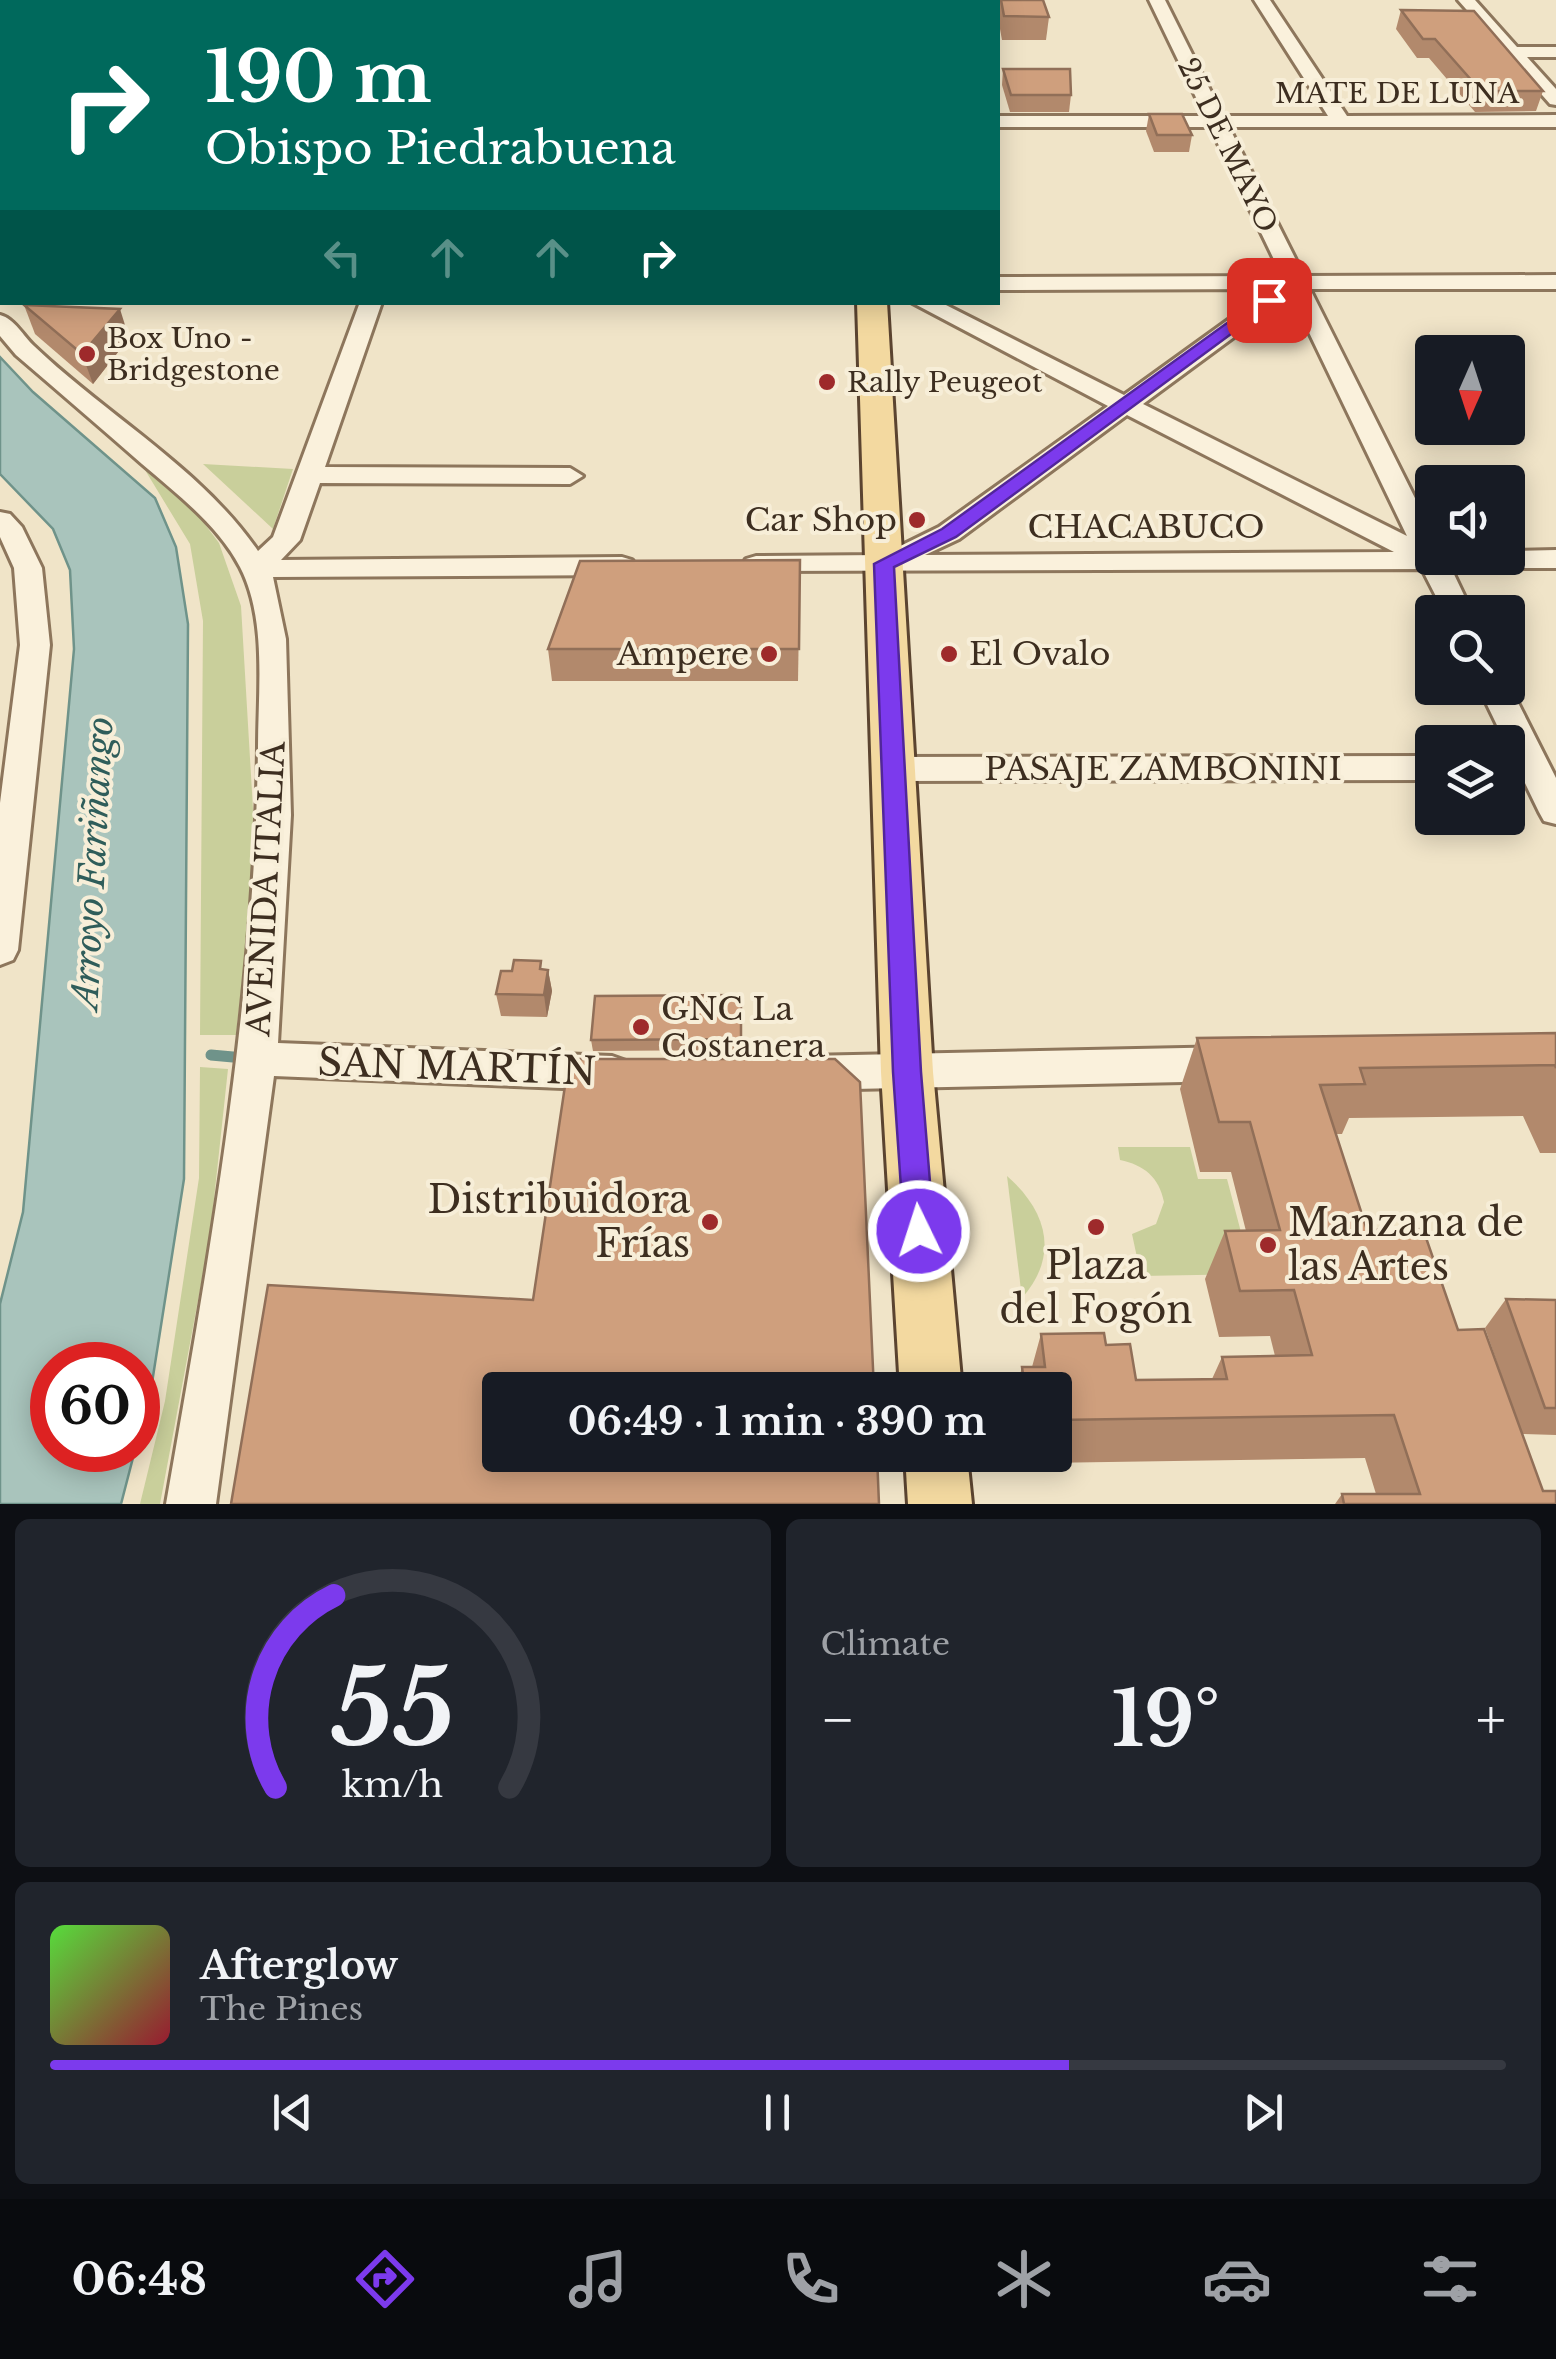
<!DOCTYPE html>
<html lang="en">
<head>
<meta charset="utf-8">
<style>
  :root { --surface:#171b24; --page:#20242c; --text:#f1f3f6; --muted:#9ea1a6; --line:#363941; --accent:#7c3aed }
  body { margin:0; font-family:"Libre Baskerville",serif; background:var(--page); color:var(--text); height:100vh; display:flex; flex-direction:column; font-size:38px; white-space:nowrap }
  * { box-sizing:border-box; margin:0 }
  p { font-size:32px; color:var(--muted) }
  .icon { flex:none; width:55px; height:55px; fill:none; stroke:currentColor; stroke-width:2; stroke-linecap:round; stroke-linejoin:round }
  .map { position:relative; height:1504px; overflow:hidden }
  .drawer { display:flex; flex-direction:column; gap:15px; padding:15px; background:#0d0f14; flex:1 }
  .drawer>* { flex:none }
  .top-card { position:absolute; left:0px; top:0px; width:1000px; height:305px; box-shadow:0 5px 25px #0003; background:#00695c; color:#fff; overflow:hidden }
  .needle { width:65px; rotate:183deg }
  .buttons { position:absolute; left:1415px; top:335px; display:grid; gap:20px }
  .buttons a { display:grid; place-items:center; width:110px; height:110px; border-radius:10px; background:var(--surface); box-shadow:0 5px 25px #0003; font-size:50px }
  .speed { position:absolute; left:30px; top:1342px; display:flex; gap:20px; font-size:50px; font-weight:700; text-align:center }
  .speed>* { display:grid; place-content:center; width:130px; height:130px; border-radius:50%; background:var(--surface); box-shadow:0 5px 25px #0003; line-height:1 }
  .speed .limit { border:15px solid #d22; background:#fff; color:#111 }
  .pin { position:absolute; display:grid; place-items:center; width:85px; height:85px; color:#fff; margin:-42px; border-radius:20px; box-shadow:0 5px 15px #0006 }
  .me { position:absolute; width:110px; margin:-55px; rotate:356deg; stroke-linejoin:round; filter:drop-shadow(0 0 8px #0008) }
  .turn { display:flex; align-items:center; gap:35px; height:210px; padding:0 40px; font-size:45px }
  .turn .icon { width:130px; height:130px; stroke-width:2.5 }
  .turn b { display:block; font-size:70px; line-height:85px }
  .lanes { display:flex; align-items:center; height:95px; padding:0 40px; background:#0003; justify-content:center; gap:50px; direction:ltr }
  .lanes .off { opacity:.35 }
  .big { font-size:75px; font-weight:700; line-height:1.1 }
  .drawer .widget { flex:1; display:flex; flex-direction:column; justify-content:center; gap:15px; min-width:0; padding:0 35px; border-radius:15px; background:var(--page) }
  .drawer .dial { align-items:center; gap:0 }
  .dial svg { height:260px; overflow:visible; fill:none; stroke:var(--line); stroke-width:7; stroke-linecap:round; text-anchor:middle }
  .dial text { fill:var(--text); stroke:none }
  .song { display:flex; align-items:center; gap:30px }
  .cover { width:120px; height:120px; border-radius:15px; background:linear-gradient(135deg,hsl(110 70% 55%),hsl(350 70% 35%)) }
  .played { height:10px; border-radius:5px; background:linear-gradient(90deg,var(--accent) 70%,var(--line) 70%) }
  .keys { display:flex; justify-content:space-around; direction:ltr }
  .heat { display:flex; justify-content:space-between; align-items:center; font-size:55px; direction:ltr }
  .drawer .tiles { flex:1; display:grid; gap:15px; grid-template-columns:1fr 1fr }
  .widget:last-child { grid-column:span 2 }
  .trip { position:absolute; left:482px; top:1372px; width:590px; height:100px; border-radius:10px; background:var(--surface); box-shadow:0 5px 25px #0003; font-weight:700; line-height:100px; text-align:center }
  .tabs { display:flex; height:160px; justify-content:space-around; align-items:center; background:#090b0e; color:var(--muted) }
  .tabs .icon { width:70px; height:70px }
  .tabs .on { color:var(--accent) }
  .tabs b { font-size:45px; color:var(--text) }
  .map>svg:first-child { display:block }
  .green { fill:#c9cf9b }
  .water { fill:#a9c4bc; stroke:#6f938a; stroke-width:2.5 }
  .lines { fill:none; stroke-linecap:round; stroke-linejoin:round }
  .stream { stroke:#6f938a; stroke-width:11 }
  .minor-casing { stroke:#8d765c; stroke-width:6 }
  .major-casing { stroke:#5b4430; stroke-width:6 }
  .minor { fill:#faf1dc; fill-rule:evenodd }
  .major { fill:#f3d9a0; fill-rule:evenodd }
  .wall { fill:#b2896c }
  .shaded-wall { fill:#916f58 }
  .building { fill:#cf9f7d; stroke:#916f58; stroke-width:2.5 }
  .route { fill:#7c3aed; stroke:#51269a; stroke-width:2.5 }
  .poi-dot { fill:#9e2a2b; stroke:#f7eed8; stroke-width:4 }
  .labels { text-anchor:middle; stroke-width:8; stroke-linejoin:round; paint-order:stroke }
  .far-street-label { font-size:28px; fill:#3d2e20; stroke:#f7eed8 }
  .far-poi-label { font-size:28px; fill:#3d2e20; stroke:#f7eed8; text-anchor:start }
  .poi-label { font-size:32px; fill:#3d2e20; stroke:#f7eed8; text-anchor:end }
  .street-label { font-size:32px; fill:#3d2e20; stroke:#f7eed8 }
  .water-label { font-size:35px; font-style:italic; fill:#2f5d5a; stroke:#f7eed8 }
  .near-street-label { font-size:38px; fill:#3d2e20; stroke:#f7eed8 }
  .near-poi-label { font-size:38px; fill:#3d2e20; stroke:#f7eed8; text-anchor:end }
</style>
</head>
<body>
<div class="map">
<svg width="1556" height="1504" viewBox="0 0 1556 1504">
  <rect width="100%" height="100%" fill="#f0e4c8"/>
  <g class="green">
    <polygon points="203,464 293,469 273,529"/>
    <polygon points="145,470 198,515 219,543 241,606 256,860 236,1035 200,1035 203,621 190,544"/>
    <polygon points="200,1067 228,1069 210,1236 160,1504 140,1504 165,1401 199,1178"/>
    <path d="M1118,1147H1190L1198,1179H1227L1252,1274L1141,1276L1132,1234L1156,1224L1164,1202C1159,1177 1144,1165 1120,1160Z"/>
    <path d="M1007,1176C1048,1212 1059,1256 1022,1298Z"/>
  </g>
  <polygon class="water" points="0,357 33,392 155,498 176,547 188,624 184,1179 149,1402 138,1443 138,1365 52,1365 52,1450 135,1450 121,1504 0,1504 0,1304 23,1212 74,649 70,570 53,529 0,474"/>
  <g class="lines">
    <polyline class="stream" points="211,1055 244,1058"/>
    <defs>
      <g id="minor">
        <path d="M1149,0H1165L1223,116H1328L1254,0H1270L1347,116L1556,115V127H1229L1304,276L1556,275V289H1310L1432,532V558H1508V551L1556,550V568H1451L1472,612H1444L1422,569L746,571L742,565L746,559L756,556L882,555L939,527L1108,406L911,302H940L1124,395L1271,289L998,290V277L1282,276L1210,127H998V116H1205ZM1291,295L1407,536L1143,404ZM1127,415L1394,552L925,555L959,539Z"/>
        <polygon points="1458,0 1475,0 1517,47 1556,47 1556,57 1527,57 1556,89 1556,105 1550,104"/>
        <polygon points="0,115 2,116 2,127 0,127"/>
        <polygon points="2,149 2,163 0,164 0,150"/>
        <polygon points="2,280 2,294 0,295 0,281"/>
        <path d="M360,302H382L325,467L570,468L583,476L570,484L320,483L300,540L281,560L622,557L632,560L636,566L632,572L622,575L273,577L286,639L291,815L278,1043L612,1056L626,1061L632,1073L626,1085L612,1090L274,1076L216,1504H166C210,1253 255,1002 258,747C258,690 267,619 240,567C218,525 177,494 142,464C100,427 58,391 16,355L0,336V315C15,319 23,336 34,346C106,415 201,468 258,551L273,537Z"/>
        <polygon points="0,512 10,514 22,527 42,568 50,645 18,950 13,960 0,965 0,803 20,645 14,568 0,537"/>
        <polygon points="1508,683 1556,778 1556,824 1544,821 1539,812 1479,688 1508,688"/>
        <polygon points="1432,756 1432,780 893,781 881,777 877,769 881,761 893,757"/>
        <polygon points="1232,1047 1246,1052 1252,1064 1246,1076 1232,1081 806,1090 792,1085 786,1073 792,1061 806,1056"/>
      </g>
      <g id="major">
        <rect x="848" y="0" width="20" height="2"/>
        <polygon points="857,302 887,302 933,1072 962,1390 900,1390 881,1072"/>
        <polygon points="905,1455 967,1455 972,1504 908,1504"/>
      </g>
    </defs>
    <use href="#minor" class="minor-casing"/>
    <use href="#major" class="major-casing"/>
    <use href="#minor" class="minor"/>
    <use href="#major" class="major"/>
  </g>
  <g class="wall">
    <polygon points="996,0 1043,0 1049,17 1046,40 1002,40 998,18"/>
    <polygon points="1401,10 1543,91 1536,111 1475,112 1429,58 1417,58 1396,29"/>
    <polygon points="1003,69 1071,95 1069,112 1010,112 1002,85"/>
    <polygon points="1149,114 1192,135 1189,152 1154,152 1146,131"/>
    <polygon points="24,305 129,338 93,384 35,334"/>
    <polygon points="800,560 798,681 552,681 548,649"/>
    <polygon points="542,970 548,970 552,991 547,1017 501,1016 496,994"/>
    <polygon points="741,995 741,1050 593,1051 591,1040"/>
    <polygon points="1556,1033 1556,1153 1540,1153 1523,1116 1349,1118 1342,1134 1336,1134 1367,1230 1458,1330 1543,1491 1556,1504 1335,1504 1342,1494 1376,1494 1365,1458 1043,1463 1042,1455 1055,1455 1055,1390 1016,1390 1022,1367 1032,1367 1041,1334 1106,1345 1136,1380 1212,1379 1222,1357 1275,1356 1270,1336 1219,1337 1205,1279 1225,1231 1246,1231 1231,1172 1200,1172 1180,1089 1197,1038"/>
    <polygon points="1506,1299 1556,1300 1556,1435 1522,1434 1485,1328"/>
  </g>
  <g class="shaded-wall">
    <polygon points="120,309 129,338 93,384 82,354"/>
    <polygon points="548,970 552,991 547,1017 544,995"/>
  </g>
  <g class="building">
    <polygon points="1001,0 1043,0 1049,17 1004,16"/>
    <polygon points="1401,10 1474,11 1543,91 1481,91 1435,39 1423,39"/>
    <polygon points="1003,69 1070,69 1071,95 1011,95"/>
    <polygon points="1149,114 1182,114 1192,135 1157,135"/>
    <polygon points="24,305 120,309 82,354"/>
    <polygon points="800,560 799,649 548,649 580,561"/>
    <polygon points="514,960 541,961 540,969 548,970 544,995 496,994 501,971 512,971"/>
    <polygon points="741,995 741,1039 591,1040 595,996"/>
    <polygon points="1556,1033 1556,1068 1555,1065 1360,1068 1365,1084 1320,1085 1367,1230 1423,1229 1458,1330 1484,1329 1543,1491 1556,1491 1556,1504 1344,1504 1342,1494 1420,1494 1394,1415 1057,1420 1055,1390 1025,1390 1022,1367 1045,1367 1041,1334 1104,1333 1106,1345 1130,1344 1136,1380 1227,1379 1222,1357 1312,1355 1294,1290 1240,1291 1225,1231 1280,1230 1250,1122 1219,1122 1197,1038"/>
    <polygon points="569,1059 835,1059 860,1082 874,1390 500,1390 500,1455 877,1455 879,1504 231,1504 268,1285 533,1300"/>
    <polygon points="1506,1299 1556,1300 1556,1408 1545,1408"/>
  </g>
  <polygon class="route" points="1263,297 1277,300 956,537 894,567 921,1072 934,1231 930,1241 919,1245 909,1241 904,1231 893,1072 874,564 942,529"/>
  <g class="poi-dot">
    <circle cx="87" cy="354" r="10"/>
    <circle cx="827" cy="382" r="10"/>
    <circle cx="917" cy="520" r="10"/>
    <circle cx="769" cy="654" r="10"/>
    <circle cx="949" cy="654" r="10"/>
    <circle cx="641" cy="1027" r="10"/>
    <circle cx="710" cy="1222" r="10"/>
    <circle cx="1096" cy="1227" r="10"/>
    <circle cx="1268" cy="1245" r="10"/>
  </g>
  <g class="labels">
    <g class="far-street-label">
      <text x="1397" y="103">MATE DE LUNA</text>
      <text transform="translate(1228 145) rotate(64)" y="10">25 DE MAYO</text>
    </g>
    <g class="far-poi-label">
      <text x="107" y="348">Box Uno -<tspan x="107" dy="32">Bridgestone</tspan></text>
      <text x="847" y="392">Rally Peugeot</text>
    </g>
    <g class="poi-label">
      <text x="897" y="531">Car Shop</text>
      <text x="749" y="665">Ampere</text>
      <text x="969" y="665" text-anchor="start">El Ovalo</text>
      <text x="661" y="1020" text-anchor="start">GNC La<tspan x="661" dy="37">Costanera</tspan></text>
    </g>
    <g class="street-label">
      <text x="1146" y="538">CHACABUCO</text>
      <text x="1163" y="780">PASAJE ZAMBONINI</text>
      <text transform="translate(266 889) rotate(-87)" y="11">AVENIDA ITALIA</text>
    </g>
    <g class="water-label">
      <text transform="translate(93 863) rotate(-87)" y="12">Arroyo Fariñango</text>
    </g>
    <g class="near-street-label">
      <text transform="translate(457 1067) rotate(2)" y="13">SAN MARTÍN</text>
    </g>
    <g class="near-poi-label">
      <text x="690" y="1213">Distribuidora<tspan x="690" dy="44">Frías</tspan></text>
      <text x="1288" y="1236" text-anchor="start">Manzana de<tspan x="1288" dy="44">las Artes</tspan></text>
      <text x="1096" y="1279" text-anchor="middle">Plaza<tspan x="1096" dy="44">del Fogón</tspan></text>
    </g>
  </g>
</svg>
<div class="buttons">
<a><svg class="needle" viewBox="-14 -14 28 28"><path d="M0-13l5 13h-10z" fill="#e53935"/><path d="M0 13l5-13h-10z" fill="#9ea1a6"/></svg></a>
<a><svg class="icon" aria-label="sound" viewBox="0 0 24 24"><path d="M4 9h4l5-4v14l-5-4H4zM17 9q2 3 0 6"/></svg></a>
<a><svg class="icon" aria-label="search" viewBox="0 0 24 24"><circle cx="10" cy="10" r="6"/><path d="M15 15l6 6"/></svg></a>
<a><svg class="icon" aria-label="layers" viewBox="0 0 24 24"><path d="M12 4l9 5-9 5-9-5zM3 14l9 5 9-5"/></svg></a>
</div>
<div class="speed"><div class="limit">60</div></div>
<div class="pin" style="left:1269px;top:300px;background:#d93025"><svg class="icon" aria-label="arrive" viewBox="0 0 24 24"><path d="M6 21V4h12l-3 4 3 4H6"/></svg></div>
<svg class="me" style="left:919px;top:1231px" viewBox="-20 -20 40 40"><circle r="17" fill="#7c3aed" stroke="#fff" stroke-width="3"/><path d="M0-11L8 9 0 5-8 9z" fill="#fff"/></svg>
<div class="trip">06:49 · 1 min · 390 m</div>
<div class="top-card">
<div class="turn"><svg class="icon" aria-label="right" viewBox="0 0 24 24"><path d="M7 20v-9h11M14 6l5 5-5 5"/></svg><div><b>190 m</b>Obispo Piedrabuena</div></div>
<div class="lanes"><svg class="icon off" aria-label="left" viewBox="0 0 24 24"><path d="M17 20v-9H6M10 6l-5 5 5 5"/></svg><svg class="icon off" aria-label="ahead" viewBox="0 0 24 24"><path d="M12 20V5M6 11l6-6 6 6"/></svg><svg class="icon off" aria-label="ahead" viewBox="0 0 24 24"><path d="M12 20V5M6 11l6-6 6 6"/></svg><svg class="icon" aria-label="right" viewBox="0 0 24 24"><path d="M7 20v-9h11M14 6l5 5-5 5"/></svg></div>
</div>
</div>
<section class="drawer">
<div class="tiles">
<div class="widget dial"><svg viewBox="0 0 100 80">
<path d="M14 69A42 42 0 1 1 86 69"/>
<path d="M14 69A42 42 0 0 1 32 10" stroke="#7c3aed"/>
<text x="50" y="56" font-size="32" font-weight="700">55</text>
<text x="50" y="72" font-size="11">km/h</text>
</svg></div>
<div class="widget"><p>Climate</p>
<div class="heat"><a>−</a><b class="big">19°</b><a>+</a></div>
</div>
<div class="widget">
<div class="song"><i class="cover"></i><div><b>Afterglow</b><p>The Pines</p></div></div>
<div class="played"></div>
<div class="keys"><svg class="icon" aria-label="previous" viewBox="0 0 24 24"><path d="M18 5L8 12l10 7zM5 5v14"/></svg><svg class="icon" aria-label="pause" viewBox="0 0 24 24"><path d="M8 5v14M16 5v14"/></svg><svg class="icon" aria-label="next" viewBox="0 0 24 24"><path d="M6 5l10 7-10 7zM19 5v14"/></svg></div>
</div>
</div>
</section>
<nav class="tabs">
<b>06:48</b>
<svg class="icon on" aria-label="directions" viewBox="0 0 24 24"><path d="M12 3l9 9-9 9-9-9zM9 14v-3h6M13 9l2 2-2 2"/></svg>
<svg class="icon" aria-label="music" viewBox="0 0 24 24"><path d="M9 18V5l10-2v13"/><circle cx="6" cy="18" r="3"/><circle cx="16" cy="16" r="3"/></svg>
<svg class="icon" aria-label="phone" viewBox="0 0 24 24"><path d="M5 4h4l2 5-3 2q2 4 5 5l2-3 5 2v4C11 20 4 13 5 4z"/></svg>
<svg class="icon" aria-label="climate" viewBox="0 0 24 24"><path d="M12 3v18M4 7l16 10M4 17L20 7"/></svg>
<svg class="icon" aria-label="car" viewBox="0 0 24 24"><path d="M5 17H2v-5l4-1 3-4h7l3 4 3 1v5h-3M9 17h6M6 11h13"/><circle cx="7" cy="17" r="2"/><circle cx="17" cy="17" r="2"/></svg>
<svg class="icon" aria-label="filters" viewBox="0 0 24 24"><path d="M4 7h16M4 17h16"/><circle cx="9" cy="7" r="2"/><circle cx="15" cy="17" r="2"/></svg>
</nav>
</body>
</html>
